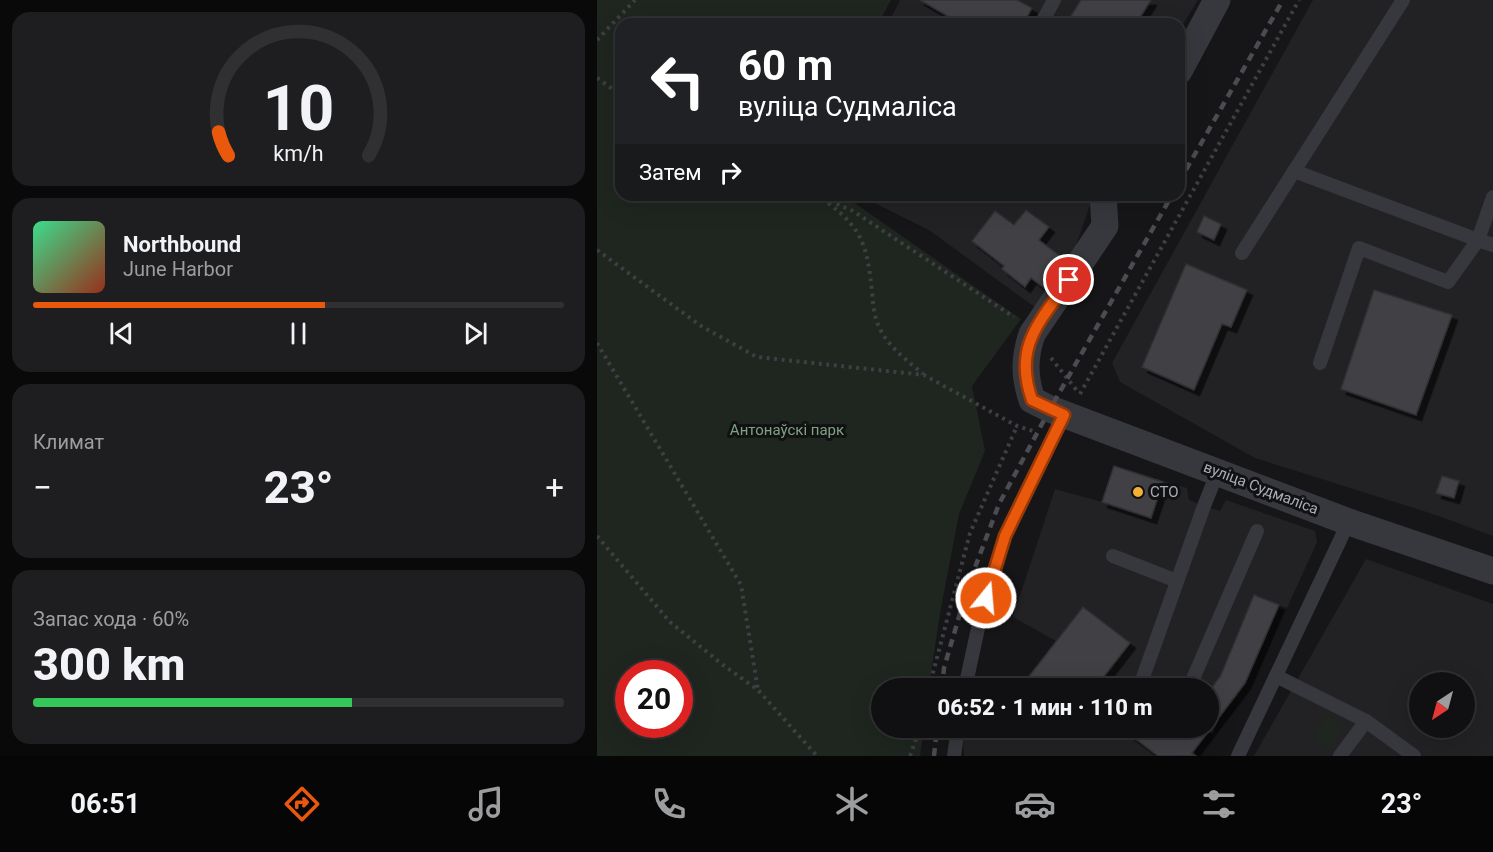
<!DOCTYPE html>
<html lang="ru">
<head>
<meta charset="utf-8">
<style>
  :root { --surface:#101012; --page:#1e1e20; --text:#f1f3f6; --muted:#9c9d9f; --line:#303032; --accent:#ea580c }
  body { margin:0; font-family:Roboto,sans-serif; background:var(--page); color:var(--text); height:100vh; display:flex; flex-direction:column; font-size:22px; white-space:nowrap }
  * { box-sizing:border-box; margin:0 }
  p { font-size:20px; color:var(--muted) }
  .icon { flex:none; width:33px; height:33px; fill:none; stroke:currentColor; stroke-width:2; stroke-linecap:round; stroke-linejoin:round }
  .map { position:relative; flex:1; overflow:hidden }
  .details { display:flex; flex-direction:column; gap:12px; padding:12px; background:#09090a; width:597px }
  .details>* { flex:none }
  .top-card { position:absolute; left:18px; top:18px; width:570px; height:183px; border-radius:18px; box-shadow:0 6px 24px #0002,0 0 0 2px var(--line); background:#202124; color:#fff; overflow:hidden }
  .needle { width:39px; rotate:216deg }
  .fabs { position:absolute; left:812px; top:672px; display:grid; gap:12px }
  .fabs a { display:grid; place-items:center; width:66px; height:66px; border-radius:50%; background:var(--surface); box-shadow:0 6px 24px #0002,0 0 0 2px var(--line); font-size:30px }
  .speed { position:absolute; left:18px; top:660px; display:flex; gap:12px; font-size:30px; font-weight:700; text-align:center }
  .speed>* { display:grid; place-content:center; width:78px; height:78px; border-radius:50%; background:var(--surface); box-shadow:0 6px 24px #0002,0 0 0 2px var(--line); line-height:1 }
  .speed .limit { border:9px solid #d22; background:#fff; color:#111 }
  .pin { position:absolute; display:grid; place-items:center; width:51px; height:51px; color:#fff; margin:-26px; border:3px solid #fff; border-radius:50%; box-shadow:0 2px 6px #0007 }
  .me { position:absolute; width:66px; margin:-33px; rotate:17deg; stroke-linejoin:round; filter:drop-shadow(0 0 4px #0008) }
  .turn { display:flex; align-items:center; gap:21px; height:126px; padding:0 24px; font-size:27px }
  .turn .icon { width:78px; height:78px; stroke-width:2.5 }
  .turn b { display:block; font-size:42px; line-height:51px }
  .then { display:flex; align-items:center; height:57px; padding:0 24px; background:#0003; gap:12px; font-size:22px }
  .big { font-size:45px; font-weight:800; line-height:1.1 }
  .details .widget { flex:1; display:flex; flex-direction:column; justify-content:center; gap:9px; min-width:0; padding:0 21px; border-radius:18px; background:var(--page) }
  .details .dial { align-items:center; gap:0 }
  .dial svg { height:156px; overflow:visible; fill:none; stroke:var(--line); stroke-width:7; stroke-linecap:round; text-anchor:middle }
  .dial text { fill:var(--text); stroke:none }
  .song { display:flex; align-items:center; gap:18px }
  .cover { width:72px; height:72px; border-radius:9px; background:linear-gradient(135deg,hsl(150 70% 55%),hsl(10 70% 35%)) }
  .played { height:6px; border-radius:3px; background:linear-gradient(90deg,var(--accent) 55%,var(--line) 55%) }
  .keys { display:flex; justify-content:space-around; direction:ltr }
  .heat { display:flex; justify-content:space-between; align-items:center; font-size:33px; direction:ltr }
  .charge { height:9px; border-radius:4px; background:linear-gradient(90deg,#34c759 60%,var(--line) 0) }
  .trip { position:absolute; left:274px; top:678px; width:348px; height:60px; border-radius:30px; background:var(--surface); box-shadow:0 6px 24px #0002,0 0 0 2px var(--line); font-weight:800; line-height:60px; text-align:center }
  .tab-bar { display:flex; height:96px; justify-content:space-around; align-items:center; background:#060607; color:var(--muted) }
  .tab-bar .icon { width:42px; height:42px }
  .tab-bar .on { color:var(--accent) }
  .tab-bar b { font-size:27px; color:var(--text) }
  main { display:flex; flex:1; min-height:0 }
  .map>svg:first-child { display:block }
  .built { fill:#222225; fill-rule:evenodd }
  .green { fill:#1e261f; fill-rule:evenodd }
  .building { fill:#404145; stroke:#303034; stroke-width:1.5; filter:url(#shadow) }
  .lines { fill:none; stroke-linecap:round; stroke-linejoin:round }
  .path { stroke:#3d3f44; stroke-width:4; stroke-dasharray:3 4.5; stroke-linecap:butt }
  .service { stroke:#37383d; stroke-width:14 }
  .minor { stroke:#37383d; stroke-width:27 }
  .rail { stroke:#4a4c52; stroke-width:4.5; stroke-dasharray:8 6; stroke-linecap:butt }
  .route-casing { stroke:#983908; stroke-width:15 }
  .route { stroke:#ea580c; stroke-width:10 }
  .poi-dot { fill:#f2b134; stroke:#111113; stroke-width:2 }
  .labels { text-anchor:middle; stroke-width:6; stroke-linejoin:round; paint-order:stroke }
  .park-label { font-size:15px; fill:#7fa381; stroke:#111113 }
  .street-label { font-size:15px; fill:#a8adb8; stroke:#111113 }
  .poi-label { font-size:15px; fill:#a8adb8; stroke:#111113; text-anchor:start }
</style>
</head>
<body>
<main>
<section class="details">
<div class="widget dial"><svg viewBox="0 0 100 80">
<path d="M14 69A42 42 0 1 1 86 69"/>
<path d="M14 69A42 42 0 0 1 9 57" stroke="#ea580c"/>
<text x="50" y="56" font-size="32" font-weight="700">10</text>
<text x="50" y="72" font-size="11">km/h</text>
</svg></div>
<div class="widget">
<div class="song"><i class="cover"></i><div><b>Northbound</b><p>June Harbor</p></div></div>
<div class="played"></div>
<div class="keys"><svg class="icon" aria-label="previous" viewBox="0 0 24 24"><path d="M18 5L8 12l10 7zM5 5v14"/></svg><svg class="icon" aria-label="pause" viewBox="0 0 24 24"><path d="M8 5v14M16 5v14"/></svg><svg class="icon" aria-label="next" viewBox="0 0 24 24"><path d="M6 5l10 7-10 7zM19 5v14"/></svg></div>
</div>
<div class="widget"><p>Климат</p>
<div class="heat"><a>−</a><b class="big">23°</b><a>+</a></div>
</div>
<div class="widget"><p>Запас хода · 60%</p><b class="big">300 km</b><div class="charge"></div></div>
</section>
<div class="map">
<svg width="896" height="756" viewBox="0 0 896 756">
  <defs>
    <filter id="shadow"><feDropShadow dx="5.5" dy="5.5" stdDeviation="0" flood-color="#0009"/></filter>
  </defs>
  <rect width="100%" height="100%" fill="#161618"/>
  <g class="built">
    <polygon points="303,0 601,0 582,31 582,24 291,24"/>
    <polygon points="716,0 896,0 896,536 839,515 658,458 523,382 515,363"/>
    <polygon points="261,195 490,195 495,199 475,257 439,308 332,230"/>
    <polygon points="517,466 590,488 592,500 607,506 623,511 629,500 718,531 720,542 690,608 682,605 648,683 593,756 367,756 366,735 378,728 612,728 612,688 468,688 472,683 459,641 416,617 458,489 505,502"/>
    <path d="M769,559L896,604V756H657ZM822,682H867V728H822Z"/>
  </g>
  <g class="green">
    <path d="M0,0H294L281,24H24V195H246L424,319L375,386L388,451L362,514L343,613L332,688H285V728H327L323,756H0ZM32,674H82V724H32Z"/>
    <polygon points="730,713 741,722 742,734 733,750 716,740"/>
  </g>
  <g class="building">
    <polygon points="323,0 420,0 435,8 426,24 364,24"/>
    <polygon points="484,0 554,0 539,24 469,24"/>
    <polygon points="429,210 452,227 442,240 467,259 447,288 434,278 428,287 405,269 407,266 375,241 398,211 417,225"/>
    <polygon points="607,216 624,224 617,240 600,232"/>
    <polygon points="589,264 650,290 634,327 625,324 597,390 545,367"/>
    <polygon points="777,290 855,315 819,415 744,389"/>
    <polygon points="517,466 566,482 554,518 505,502"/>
    <polygon points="845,476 862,481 857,498 839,493"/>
    <polygon points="657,595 682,605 648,683 595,753 599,756 561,756 524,728 562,728 576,739 585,728 612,728 612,692 624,675"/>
    <polygon points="486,607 533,643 498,688 423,688"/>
  </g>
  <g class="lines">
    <g class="path">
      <polyline points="0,40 38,0"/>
      <polyline points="0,78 24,95"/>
      <polyline points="219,195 256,211 417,317"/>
      <path d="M231,203C267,230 270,248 275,291C276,305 277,318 284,331C293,348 312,362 326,374"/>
      <polyline points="0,250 104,326 160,357 327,375 420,426 439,432"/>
      <polyline points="0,343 144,585 161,690"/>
      <polyline points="454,358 481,392"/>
      <polyline points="483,394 702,0"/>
      <polyline points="0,536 73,622 126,665 161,690 220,756"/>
      <polyline points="332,688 373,533 420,426"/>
      <polyline points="313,756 323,728"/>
    </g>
    <g class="service">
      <polyline points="444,24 457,0"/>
      <polyline points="697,171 881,240 851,282 762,248 723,363"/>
      <polyline points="896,197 881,240 896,245"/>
      <polyline points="645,253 806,0"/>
      <polyline points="516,556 580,581"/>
      <polyline points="679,676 769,721"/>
      <polyline points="368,688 383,619 408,536 467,415"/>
      <polyline points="554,688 545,680 607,506 621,471"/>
      <polyline points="592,688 660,531"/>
      <polyline points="357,756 361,728"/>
      <polyline points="641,756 745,536 749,521"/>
      <polyline points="743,756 769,721 817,756"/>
    </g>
    <g class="minor">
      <polyline points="582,71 620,0"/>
      <path d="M506,195L508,226L435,334C427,358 427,376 435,400L453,409L749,521L896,571"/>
    </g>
    <g class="rail">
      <polyline points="582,182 686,0"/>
      <polyline points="345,688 347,668 371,586 402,504 453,409 575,195"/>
      <polyline points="337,756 340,728"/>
    </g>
  </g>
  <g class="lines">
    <defs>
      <path id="route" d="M389,598L408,536L467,415L435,400C416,346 443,322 472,280"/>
    </defs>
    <use href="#route" class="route-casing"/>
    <use href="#route" class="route"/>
  </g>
  <circle class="poi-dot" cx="541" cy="492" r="6"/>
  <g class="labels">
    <g class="park-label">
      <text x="190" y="435">Антонаўскі парк</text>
    </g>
    <g class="street-label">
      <text transform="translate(664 488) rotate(21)" y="5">вуліца Судмаліса</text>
    </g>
    <g class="poi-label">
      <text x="553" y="497">СТО</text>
    </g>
  </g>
</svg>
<div class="fabs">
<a><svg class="needle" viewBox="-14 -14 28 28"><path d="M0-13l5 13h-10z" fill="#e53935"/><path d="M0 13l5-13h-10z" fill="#9c9d9f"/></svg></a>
</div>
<div class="speed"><div class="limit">20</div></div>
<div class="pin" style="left:472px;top:280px;background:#d93025"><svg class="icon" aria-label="arrive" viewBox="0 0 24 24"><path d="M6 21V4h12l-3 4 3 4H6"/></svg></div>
<svg class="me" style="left:389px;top:598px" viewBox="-20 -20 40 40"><circle r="17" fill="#ea580c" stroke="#fff" stroke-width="3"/><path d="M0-11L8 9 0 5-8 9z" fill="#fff"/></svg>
<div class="trip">06:52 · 1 мин · 110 m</div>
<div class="top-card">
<div class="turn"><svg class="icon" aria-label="left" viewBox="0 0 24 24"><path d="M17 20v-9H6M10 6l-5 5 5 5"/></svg><div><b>60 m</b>вуліца Судмаліса</div></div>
<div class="then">Затем<svg class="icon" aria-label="right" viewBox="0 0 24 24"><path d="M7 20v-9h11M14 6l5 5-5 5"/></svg></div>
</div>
</div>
</main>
<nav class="tab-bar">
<b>06:51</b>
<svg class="icon on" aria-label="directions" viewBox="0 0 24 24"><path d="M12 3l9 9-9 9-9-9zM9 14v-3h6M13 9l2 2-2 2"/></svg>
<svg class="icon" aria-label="music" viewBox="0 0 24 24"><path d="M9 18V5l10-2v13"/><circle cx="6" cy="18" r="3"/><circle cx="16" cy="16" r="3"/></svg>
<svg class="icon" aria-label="phone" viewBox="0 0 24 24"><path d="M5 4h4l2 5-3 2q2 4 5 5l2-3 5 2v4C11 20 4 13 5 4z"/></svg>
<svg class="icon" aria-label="climate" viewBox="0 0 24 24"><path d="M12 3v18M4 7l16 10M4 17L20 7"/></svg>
<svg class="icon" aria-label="car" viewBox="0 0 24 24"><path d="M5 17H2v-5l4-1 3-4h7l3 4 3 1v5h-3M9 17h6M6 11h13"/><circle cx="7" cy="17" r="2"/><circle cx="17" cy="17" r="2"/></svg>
<svg class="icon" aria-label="filters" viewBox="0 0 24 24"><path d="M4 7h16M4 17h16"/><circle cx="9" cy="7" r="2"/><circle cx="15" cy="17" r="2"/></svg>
<b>23°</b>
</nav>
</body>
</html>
